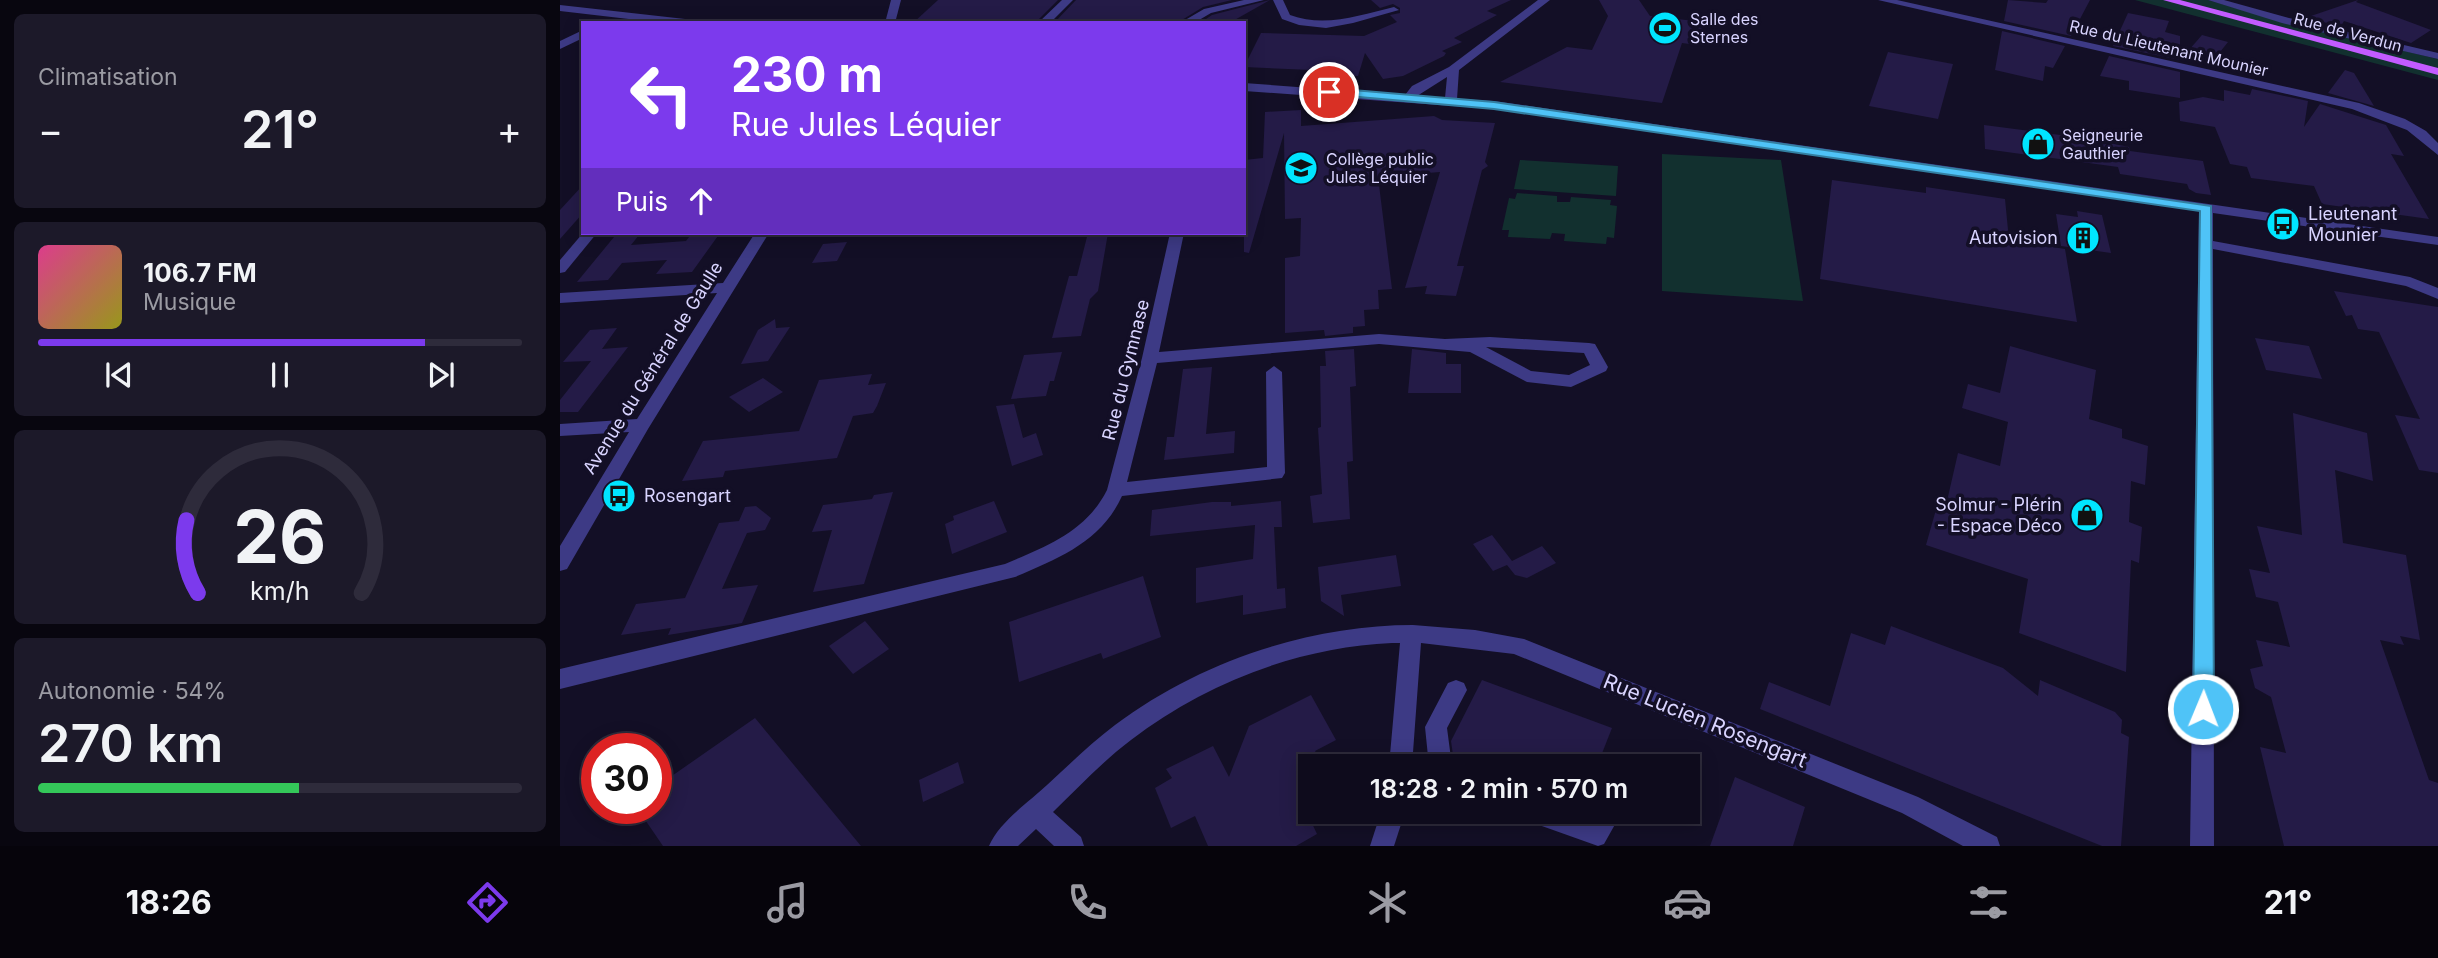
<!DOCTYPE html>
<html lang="fr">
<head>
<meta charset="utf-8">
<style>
  :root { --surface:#0e0b1c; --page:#1c1929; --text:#f1f3f6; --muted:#9b9ba3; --line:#2e2b3b; --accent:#7c3aed }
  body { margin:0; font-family:Inter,sans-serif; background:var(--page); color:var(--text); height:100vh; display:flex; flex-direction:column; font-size:26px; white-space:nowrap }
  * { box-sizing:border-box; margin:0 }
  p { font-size:23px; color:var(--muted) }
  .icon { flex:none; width:38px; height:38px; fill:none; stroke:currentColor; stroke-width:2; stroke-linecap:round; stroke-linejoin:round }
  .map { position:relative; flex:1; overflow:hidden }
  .side { display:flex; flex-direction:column; gap:14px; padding:14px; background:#08060f; width:560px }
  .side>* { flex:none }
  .banner { position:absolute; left:21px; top:21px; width:665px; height:214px; border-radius:0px; box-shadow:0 4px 18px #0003,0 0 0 2px var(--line); background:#7c3aed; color:#fff; overflow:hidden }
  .speed { position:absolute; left:21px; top:733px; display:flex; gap:14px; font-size:35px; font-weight:700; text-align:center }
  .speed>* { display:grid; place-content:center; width:91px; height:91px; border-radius:50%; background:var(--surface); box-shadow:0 4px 18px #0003,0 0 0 2px var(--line); line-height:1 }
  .speed .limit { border:10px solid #d22; background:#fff; color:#111 }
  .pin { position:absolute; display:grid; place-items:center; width:60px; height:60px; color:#fff; margin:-30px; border:4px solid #fff; border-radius:50%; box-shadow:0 2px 7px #0007 }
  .me { position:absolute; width:77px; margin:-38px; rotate:1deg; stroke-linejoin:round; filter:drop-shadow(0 0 5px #0008) }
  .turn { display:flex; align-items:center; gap:24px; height:147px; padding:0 35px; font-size:32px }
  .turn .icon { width:91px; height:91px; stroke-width:2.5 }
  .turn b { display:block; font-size:49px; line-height:60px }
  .then { display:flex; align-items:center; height:66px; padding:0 35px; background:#0003; gap:14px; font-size:26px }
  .big { font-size:52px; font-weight:600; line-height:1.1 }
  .side .card { flex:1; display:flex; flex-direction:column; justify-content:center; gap:10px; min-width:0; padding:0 24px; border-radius:10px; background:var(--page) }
  .side .dial { align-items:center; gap:0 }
  .dial svg { height:182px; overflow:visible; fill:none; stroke:var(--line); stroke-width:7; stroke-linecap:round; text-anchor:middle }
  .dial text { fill:var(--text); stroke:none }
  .song { display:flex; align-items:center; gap:21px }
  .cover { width:84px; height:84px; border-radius:10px; background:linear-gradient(135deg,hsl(330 70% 55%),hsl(60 70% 35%)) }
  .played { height:7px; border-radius:4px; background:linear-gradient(90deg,var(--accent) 80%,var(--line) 80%) }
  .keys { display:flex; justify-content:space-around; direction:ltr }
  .heat { display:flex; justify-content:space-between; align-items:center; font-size:38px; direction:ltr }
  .charge { height:10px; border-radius:5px; background:linear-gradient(90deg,#34c759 54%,var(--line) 0) }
  .trip { position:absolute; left:738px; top:754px; width:402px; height:70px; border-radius:0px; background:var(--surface); box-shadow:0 4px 18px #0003,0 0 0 2px var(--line); font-weight:600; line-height:70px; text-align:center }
  .tabs { display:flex; height:112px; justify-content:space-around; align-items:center; background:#06040b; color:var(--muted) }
  .tabs .icon { width:49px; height:49px }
  .tabs .current { color:var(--accent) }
  .tabs b { font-size:32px; color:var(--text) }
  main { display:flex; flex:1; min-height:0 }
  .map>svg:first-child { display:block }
  .green { fill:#12302f }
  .building { fill:#241b47 }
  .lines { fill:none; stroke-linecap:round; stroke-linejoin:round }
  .minor { fill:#3d3a85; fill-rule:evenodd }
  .major { fill:#c25bff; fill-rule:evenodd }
  .route { fill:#4fc3f7; stroke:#337fa1; stroke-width:2 }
  .labels { text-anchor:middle; stroke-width:7; stroke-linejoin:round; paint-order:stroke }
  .far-poi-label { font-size:16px; fill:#d9d4ff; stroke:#130f26; text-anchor:start }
  .far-street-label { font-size:16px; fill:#d9d4ff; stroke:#130f26 }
  .poi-label { font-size:18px; fill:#d9d4ff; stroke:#130f26; text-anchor:start }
  .street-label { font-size:18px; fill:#d9d4ff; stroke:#130f26 }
  .near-street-label { font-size:21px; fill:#d9d4ff; stroke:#130f26 }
</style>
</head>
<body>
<main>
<section class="side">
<div class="card"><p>Climatisation</p>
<div class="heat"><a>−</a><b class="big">21°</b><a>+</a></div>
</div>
<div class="card">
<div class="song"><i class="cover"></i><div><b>106.7 FM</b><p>Musique</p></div></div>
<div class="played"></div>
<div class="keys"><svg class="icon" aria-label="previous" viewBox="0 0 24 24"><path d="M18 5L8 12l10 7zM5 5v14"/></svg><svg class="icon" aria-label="pause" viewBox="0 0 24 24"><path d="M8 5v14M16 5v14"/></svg><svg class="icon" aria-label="next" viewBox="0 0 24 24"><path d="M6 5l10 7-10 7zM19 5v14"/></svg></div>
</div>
<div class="card dial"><svg viewBox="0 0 100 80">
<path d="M14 69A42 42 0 1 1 86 69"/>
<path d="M14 69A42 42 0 0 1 9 37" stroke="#7c3aed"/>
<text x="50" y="56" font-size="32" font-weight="700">26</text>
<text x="50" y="72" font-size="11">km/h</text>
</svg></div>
<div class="card"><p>Autonomie · 54%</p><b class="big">270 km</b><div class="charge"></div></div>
</section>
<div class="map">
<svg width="1878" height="846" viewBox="0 0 1878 846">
  <rect width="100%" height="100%" fill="#130f26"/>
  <g class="green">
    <polygon points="1575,0 1648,0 1730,24 1878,59 1878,80"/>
    <polygon points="1102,154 1221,160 1243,301 1102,291"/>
    <polygon points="960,160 1058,166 1056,196 954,189"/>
    <polygon points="957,193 997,196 997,202 1010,202 1011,197 1051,200 1050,205 1057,206 1054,238 1047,237 1046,244 1004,241 1005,234 992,233 990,239 948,237 949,230 942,230 949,198 955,199"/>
  </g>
  <g class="building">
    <polygon points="378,0 498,0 475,23 353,23"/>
    <polygon points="516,0 672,0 643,7 617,23 494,23"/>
    <polygon points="710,0 671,22 640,23 652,15"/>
    <polygon points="811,0 951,0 927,11 937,15 894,38 902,42 882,51 886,53 884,56 843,76 823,79 805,53 798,76 775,75 776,71 684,67 701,33 804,36 837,22 830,15 840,13 840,8 833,4 820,8"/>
    <polygon points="1039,0 1079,0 1090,16 1144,22 1137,45 1122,43 1102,103 940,82 1007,47 1032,50 1048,16"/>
    <polygon points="1448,0 1486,3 1488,0 1530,0 1511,36 1444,21"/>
    <polygon points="1798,0 1796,2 1871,30 1851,43 1784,21 1781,26 1745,18"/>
    <polygon points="1568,13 1609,21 1605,32 1620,36 1620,60 1553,46"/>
    <polygon points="1442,31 1505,46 1493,68 1485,66 1483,81 1435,70"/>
    <polygon points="1642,35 1668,42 1656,57 1629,50"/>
    <polygon points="1328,52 1393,64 1378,119 1309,106"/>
    <polygon points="1549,56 1620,72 1620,98 1569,90 1569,81 1540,76"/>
    <polygon points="1785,70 1794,73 1814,106 1768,93"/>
    <polygon points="1692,89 1748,101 1744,127 1760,104 1826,125 1844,156 1831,154 1869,219 1762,204 1754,186 1691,178 1687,167 1670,164 1655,127 1620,121 1619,102 1643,97 1664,101 1664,90 1690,95"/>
    <polygon points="741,110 741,126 874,116 882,120 935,123 925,162 928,166 922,170 897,266 904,266 896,296 865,294 867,286 845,288 880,172 818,177 832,289 818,290 819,309 804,310 805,326 793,327 793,333 765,336 764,330 725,333 725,258 740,256 741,218 725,219 724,133 689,253 684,252 684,160 703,158 705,112"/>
    <polygon points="1424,125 1530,139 1569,147 1570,151 1643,161 1651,195 1636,193 1629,189 1627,184 1560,174 1558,167 1425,149"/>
    <polygon points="1272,180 1366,193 1366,187 1445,199 1449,240 1505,249 1517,322 1260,279"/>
    <polygon points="23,185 23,213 0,239 0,210"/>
    <polygon points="1517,211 1542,215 1551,253 1501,246 1496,214 1518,217"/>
    <polygon points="132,233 160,233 132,272 96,274 107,260 62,263 48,280 17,282 54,237 79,235 71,245 126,241"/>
    <polygon points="528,233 548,233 538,291 530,299 521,336 492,338 509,276 517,276"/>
    <polygon points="287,242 277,261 252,263 263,244"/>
    <polygon points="1774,291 1878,307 1878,473 1859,470 1835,415 1860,419 1819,332 1798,329 1792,315 1786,316"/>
    <polygon points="215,319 216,328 230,327 208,361 181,364 198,330"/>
    <polygon points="57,328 42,349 68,347 18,412 0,412 0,400 31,361 3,362 30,330"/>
    <polygon points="1695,338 1749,346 1762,379 1706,370"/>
    <polygon points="1450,346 1536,370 1529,419 1562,429 1562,438 1588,446 1585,485 1571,481 1569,522 1582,527 1579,563 1571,560 1566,672 1459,633 1468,579 1366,545 1379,499 1387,501 1398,453 1440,466 1448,422 1402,408 1408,384 1440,393"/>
    <polygon points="794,349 796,386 790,387 793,461 787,462 790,519 753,523 750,496 762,494 758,428 761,427 760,366 766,366 765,351"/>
    <polygon points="852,349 886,353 886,364 901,364 901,393 848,393"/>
    <polygon points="502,352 494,381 490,381 486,396 451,399 464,355"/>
    <polygon points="652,367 646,434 675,431 674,453 604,460 607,437 614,437 623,369"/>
    <polygon points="312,374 308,385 326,383 317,406 313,413 293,416 277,458 165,471 163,477 122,481 143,441 239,431 259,380"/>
    <polygon points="203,378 223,392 189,412 169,397"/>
    <polygon points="454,404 463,438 476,433 483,455 452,466 436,406"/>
    <polygon points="1733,413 1807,433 1813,481 1775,470 1783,543 1846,555 1860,640 1840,636 1844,645 1820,640 1869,780 1878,783 1878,846 1724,846 1700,747 1726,753 1711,697 1695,688 1690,669 1703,666 1696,640 1730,647 1718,602 1696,597 1689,569 1710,573 1697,526 1742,535"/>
    <polygon points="333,492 304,584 253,592 272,530 252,532 263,505 312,499 314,495"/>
    <polygon points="434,501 447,532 392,554 385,524 394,520 393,516"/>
    <polygon points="721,501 722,527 714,527 717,589 725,588 726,608 683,615 683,595 636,603 636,568 693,559 695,525 590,536 592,510 652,502 671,502 671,506"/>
    <polygon points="196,506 211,518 205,530 187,533 162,589 198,585 182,623 108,635 111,628 61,635 76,604 125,598 159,523 179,521 185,507"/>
    <polygon points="932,535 952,561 982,546 996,563 967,578 955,575 947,565 933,571 913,544"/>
    <polygon points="836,555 841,586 781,595 784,616 761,601 758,567"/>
    <polygon points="583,576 601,637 543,659 541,653 459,682 449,622"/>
    <polygon points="305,621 329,649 293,674 269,646"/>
    <polygon points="1331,626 1443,668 1478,696 1480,680 1555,712 1562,720 1561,733 1569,737 1561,846 1542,846 1200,709 1209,682 1270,706 1291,633 1325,645"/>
    <polygon points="922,680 1052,728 1037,766 922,766 893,755 891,741"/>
    <polygon points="751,695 776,740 755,751 764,766 751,766 749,817 757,834 736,846 648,846 635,816 611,828 595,788 612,778 606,769 653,746 669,777 689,726"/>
    <polygon points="195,718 301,846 103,846 77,808 96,808 96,787"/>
    <polygon points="398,762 404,783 363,802 359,780"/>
    <polygon points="1175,777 1245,807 1233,846 1150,846"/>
  </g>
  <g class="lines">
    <g class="minor">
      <polygon points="331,0 341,0 335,23 325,23"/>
      <polygon points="502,0 513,0 490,23 478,23"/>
      <polygon points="684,0 704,0 651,13 634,23 620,23 644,9"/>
      <path d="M713,0H723L730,15C765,28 800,15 834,7L839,10L793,23L766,28L739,25L722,19Z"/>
      <path d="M978,0H990L899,70L897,99L934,101L1878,237V245L1653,213V241L1850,277L1878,288V299L1846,286L1653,249L1654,846H1630L1639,211L934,109L684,91V83L845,95L852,86L889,67ZM887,77L885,98L857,96Z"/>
      <polygon points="1318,0 1337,0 1799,103 1845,119 1866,131 1878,143 1878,155 1847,130 1792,109"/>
      <polygon points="1648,0 1664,0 1729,18 1878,53 1878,59 1722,23"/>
      <polygon points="0,5 134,20 139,23 103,23 0,11"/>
      <polygon points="23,30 23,38 0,49 0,41"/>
      <polygon points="23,233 37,233 5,272 0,273 0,260"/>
      <polygon points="195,233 209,233 88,429 7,569 0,571 0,546 69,432 0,436 0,424 77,419 157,293 0,303 0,293 163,283"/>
      <path d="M610,233H624L599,352L819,334L885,339L930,337L1029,343L1035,344L1048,367L1046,371L1011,387L967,382L910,352L819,344L597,363L567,482L707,467L706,372L714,366L722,372L725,473L722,478L562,496C541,542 499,558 455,577L0,689V669L445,564C485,547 526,532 547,490L582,358ZM926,347L1024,353L1030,365L1009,375L971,371Z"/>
      <path d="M853,625L915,630L964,639L1358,797L1437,837L1440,846H1403L1342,813L954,654L861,643L852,766H829L840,643H832C739,647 645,683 571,740C543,761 518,788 493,812L521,837L524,846H494L476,829L458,846H429C439,822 469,802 487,785C509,765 531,743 555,725C639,662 749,625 853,625Z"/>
      <polygon points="896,680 904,683 907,690 887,728 892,766 869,766 865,727 888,683"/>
      <polygon points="821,812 845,812 834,846 810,846"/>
      <polygon points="961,812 1005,812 1030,821 1036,812 1062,812 1044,844 1038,846 965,820"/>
    </g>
    <polygon class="major" points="1603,0 1620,0 1878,68 1878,75"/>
  </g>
  <polygon class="route" points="769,88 934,102 1651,206 1654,709 1651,716 1643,718 1636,716 1633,709 1640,211 934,109 765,94 765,89"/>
  <defs>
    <symbol id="stadium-disc" viewBox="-11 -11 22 22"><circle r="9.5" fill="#00e5ff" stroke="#130f26"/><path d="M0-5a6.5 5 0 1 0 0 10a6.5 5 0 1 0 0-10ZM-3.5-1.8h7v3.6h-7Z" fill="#111"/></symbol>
    <symbol id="shop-disc" viewBox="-11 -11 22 22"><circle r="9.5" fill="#00e5ff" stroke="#130f26"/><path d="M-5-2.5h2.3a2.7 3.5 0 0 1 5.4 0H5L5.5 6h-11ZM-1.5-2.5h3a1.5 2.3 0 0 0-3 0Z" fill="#111"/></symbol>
    <symbol id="school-disc" viewBox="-11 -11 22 22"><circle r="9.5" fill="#00e5ff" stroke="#130f26"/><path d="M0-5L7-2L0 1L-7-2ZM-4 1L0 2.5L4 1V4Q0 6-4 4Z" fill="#111"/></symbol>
    <symbol id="bus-disc" viewBox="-11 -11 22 22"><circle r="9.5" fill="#00e5ff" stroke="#130f26"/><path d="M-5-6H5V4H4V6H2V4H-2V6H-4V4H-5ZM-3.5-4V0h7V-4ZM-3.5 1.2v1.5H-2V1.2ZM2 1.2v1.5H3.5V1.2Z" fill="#111"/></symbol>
    <symbol id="building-disc" viewBox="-11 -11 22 22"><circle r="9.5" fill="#00e5ff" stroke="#130f26"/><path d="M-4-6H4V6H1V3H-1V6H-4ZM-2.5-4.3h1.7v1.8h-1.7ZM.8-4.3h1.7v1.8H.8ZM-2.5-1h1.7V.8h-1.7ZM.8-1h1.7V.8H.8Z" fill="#111"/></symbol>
  </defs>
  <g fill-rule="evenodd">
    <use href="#stadium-disc" x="1086" y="9" width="38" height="38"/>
    <use href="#shop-disc" x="1459" y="125" width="38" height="38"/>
    <use href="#school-disc" x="722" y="149" width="38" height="38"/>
    <use href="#bus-disc" x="1704" y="205" width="38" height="38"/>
    <use href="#building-disc" x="1504" y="219" width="38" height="38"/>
    <use href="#bus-disc" x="40" y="477" width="38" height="38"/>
    <use href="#shop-disc" x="1508" y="496" width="38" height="38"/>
  </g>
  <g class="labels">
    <g class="far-poi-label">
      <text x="1130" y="25">Salle des<tspan x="1130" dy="18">Sternes</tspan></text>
      <text x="1502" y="141">Seigneurie<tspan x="1502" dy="18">Gauthier</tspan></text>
      <text x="766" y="165">Collège public<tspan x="766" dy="18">Jules Léquier</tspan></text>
    </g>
    <g class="far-street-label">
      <text transform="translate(1788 32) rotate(15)" y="6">Rue de Verdun</text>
      <text transform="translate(1609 48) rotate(13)" y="6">Rue du Lieutenant Mounier</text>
    </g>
    <g class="poi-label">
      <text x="1748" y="220">Lieutenant<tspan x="1748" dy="21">Mounier</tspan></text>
      <text x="1498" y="244" text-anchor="end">Autovision</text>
      <text x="84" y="502">Rosengart</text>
      <text x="1502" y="511" text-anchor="end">Solmur - Plérin<tspan x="1502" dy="21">- Espace Déco</tspan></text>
    </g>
    <g class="street-label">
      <text transform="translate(93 368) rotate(-58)" y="6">Avenue du Général de Gaulle</text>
      <text transform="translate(566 370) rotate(-76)" y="6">Rue du Gymnase</text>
    </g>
    <g class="near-street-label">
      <text transform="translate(1145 721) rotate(22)" y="7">Rue Lucien Rosengart</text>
    </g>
  </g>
</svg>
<div class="speed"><div class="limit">30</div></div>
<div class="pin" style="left:769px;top:92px;background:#d93025"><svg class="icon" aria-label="arrive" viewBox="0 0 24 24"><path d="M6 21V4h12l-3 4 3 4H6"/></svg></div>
<svg class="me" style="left:1643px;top:709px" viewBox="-20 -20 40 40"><circle r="17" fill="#4fc3f7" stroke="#fff" stroke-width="3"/><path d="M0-11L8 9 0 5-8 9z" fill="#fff"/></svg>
<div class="trip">18:28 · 2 min · 570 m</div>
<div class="banner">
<div class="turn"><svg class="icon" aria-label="left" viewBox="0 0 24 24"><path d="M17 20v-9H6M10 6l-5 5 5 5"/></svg><div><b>230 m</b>Rue Jules Léquier</div></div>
<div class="then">Puis<svg class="icon" aria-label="ahead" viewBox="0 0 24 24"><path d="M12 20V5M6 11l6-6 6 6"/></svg></div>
</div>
</div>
</main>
<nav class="tabs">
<b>18:26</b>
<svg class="icon current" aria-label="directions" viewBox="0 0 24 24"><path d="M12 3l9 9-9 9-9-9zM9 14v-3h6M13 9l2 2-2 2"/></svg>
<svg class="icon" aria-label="music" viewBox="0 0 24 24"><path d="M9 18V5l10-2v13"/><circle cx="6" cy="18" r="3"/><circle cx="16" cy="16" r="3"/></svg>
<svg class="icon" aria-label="phone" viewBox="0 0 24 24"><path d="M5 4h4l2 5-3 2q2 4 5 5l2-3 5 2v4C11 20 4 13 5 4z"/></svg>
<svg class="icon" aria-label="climate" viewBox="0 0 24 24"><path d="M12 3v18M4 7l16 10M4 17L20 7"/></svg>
<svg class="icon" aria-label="car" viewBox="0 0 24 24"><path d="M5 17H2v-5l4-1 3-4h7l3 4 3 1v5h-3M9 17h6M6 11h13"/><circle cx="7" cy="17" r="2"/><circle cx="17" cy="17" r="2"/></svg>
<svg class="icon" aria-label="filters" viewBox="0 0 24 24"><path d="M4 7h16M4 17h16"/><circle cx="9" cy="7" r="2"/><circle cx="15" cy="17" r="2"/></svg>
<b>21°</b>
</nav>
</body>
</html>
